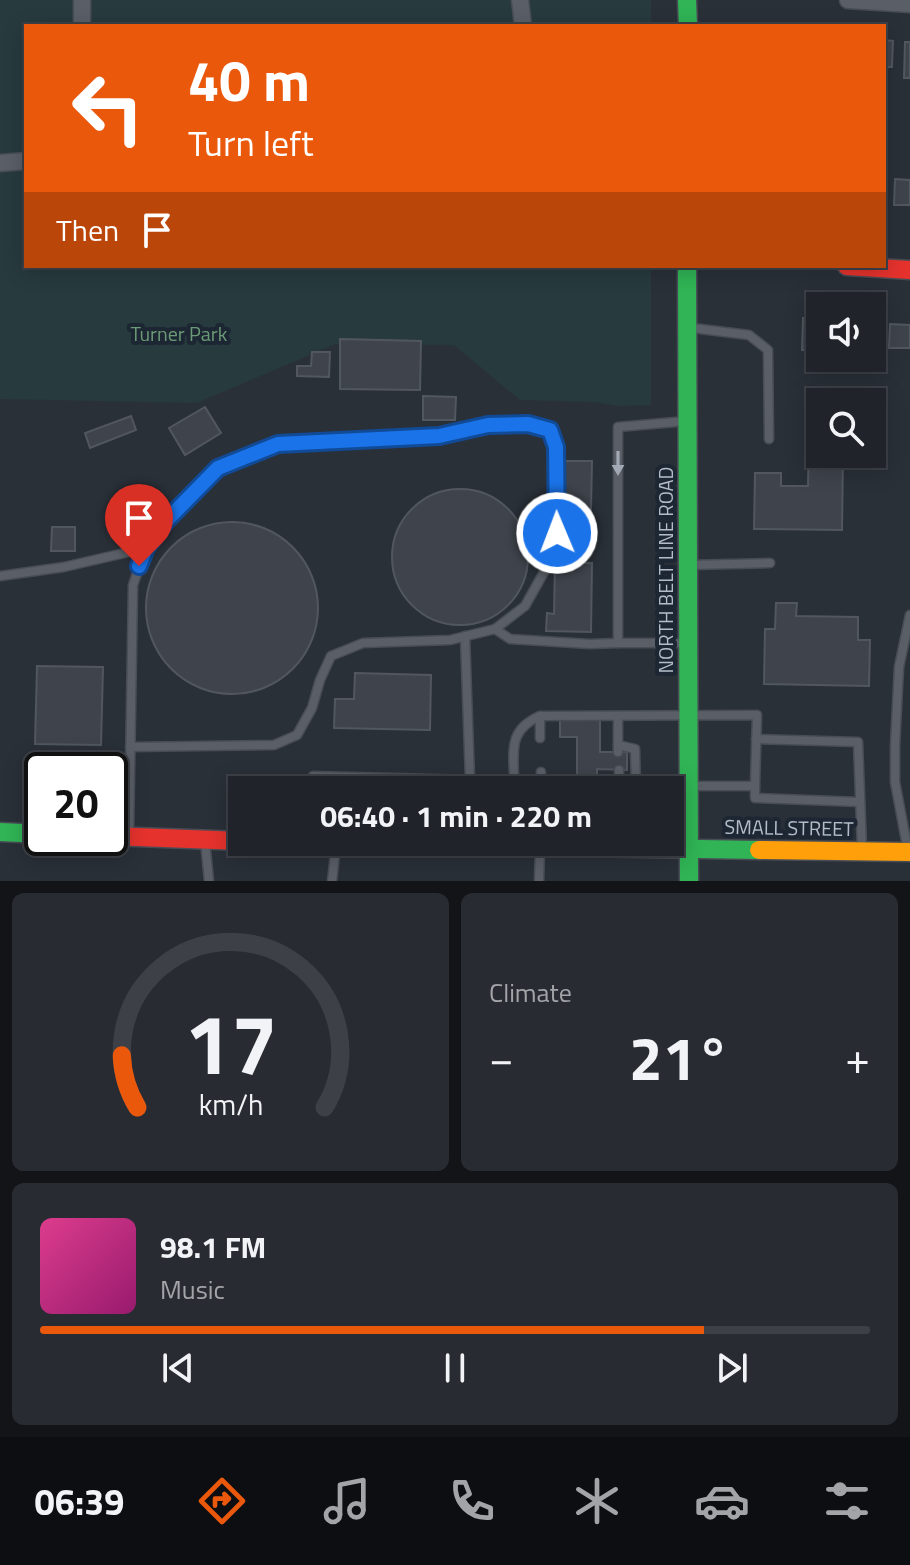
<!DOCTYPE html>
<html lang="en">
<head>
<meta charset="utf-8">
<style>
  :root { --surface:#20242a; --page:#282c32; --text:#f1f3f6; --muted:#a2a4a8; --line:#3d4147; --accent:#ea580c }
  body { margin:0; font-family:"Titillium Web",sans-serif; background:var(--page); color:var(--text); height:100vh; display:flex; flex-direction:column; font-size:30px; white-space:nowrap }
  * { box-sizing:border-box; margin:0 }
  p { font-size:26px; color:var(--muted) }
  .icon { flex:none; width:44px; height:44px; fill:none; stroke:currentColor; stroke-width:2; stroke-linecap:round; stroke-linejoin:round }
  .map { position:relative; height:881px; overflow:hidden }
  .sheet { display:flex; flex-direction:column; gap:12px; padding:12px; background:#121417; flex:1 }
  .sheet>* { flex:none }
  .banner { position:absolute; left:24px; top:24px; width:862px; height:244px; border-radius:0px; box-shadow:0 4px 20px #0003,0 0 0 2px var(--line); background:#ea580c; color:#fff; overflow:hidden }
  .fabs { position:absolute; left:806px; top:292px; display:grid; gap:16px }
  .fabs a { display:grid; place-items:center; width:80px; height:80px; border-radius:0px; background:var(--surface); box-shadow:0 4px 20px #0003,0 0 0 2px var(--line); font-size:40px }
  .speed { position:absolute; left:24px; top:752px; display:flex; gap:16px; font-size:40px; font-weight:700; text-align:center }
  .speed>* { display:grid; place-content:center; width:104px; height:104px; border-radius:50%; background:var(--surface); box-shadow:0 4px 20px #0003,0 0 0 2px var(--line); line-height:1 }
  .speed .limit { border:4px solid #111; border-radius:12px; background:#fff; color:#111 }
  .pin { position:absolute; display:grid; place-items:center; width:68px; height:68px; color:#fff; margin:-82px -34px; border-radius:50% 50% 50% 0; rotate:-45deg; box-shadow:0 0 8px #0007 }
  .pin .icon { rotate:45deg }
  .me { position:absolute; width:88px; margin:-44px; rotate:359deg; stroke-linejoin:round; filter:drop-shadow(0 0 6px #0008) }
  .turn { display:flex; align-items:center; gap:28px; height:168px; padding:0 32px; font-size:36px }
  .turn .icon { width:104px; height:104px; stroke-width:2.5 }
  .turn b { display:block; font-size:56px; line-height:68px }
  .then { display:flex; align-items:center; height:76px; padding:0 32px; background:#0003; gap:16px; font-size:30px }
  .big { font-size:60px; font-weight:700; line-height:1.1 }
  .sheet .card { flex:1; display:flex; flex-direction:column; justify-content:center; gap:12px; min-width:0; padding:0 28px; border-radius:12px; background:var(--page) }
  .sheet .dial { align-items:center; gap:0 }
  .dial svg { height:208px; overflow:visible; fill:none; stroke:var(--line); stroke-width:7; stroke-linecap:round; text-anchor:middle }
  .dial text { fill:var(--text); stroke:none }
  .song { display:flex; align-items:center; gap:24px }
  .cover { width:96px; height:96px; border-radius:12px; background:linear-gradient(135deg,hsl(330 70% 55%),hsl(320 70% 35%)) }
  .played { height:8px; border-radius:4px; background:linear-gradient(90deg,var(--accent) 80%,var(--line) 80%) }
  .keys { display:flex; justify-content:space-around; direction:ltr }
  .heat { display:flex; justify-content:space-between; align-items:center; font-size:44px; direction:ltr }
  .sheet .tiles { flex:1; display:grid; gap:12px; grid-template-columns:1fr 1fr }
  .card:last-child { grid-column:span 2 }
  .trip { position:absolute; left:228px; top:776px; width:456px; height:80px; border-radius:0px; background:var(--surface); box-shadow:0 4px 20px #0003,0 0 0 2px var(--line); font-weight:700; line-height:80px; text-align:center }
  .menu { display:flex; height:128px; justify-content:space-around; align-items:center; background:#0d0e11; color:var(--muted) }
  .menu .icon { width:56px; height:56px }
  .menu .active { color:var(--accent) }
  .menu b { font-size:36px; color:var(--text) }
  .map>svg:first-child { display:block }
  .green { fill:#273a3e }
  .building { fill:#3f444c; stroke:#52575f; stroke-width:2 }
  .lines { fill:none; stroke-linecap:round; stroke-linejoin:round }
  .lane-casing { stroke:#484c55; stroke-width:11 }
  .street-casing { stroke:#484c55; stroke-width:19 }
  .fast-casing { stroke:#484c55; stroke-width:21 }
  .slow-casing { stroke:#484c55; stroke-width:21 }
  .jam-casing { stroke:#484c55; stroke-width:21 }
  .lane { stroke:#5a5e66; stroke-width:8 }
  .street { stroke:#5a5e66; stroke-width:16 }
  .fast { stroke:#30b455; stroke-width:18 }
  .slow { stroke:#ff9f0a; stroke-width:18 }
  .jam { stroke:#e5322d; stroke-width:18 }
  .oneway { fill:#a2a9b5 }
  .route-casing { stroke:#114b97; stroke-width:20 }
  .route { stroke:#1a73e8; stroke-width:14 }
  .labels { text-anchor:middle; stroke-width:8; stroke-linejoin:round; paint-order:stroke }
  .park-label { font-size:20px; fill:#6b9a76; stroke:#1d2633 }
  .street-label { font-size:20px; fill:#b4bcc9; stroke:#1d2633 }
</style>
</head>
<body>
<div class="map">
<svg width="910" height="881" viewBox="0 0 910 881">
  <rect width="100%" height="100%" fill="#2a3038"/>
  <polygon class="green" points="0,0 651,0 651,26 26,26 26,266 651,266 651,405 617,406 595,402 520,400 454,345 335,344 197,403 0,399"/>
  <g class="building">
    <polygon points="884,40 893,41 892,67 884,67"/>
    <polygon points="905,42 910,42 910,78 904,78"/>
    <polygon points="895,179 910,180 910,205 894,205"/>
    <polygon points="803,318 820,319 820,350 802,350"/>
    <rect x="872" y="323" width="5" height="26"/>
    <polygon points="890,324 910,325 910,348 889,348"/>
    <polygon points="340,339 421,341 420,390 340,389"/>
    <polygon points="312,352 330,352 329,377 297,376 297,366 311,366"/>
    <polygon points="423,396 456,397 455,420 423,420"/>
    <polygon points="205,407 221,433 185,455 169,428"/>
    <polygon points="131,416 136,430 90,448 85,433"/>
    <polygon points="809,439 820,440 820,454 843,454 842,530 754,529 755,473 781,473 781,486 808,486"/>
    <polygon points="565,461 592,461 591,509 564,509"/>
    <circle cx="460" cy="557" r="68"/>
    <circle cx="232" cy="608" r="86"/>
    <polygon points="52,527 75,527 75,551 51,551"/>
    <polygon points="555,563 592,563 591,632 546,631 547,613 554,614"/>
    <polygon points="776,603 797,603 796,616 858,617 858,640 870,640 869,686 764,684 765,629 775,629"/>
    <polygon points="37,666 103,667 101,745 35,744"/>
    <polygon points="355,673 431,675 430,730 334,728 335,699 354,699"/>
    <polygon points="560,719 600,719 600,752 627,752 627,770 597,769 597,790 577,790 577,737 560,737"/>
  </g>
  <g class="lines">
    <defs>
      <g id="lane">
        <polyline points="692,328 749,335 768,350 769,439"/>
        <polyline points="689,565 770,563"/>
        <polyline points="0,576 64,567 146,548"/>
        <polyline points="495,629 510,639 590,644 618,643"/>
        <polyline points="465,636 470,780"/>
        <polyline points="684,643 618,643 618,427 687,421"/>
        <polyline points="540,716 540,738"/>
        <polyline points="756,739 858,742 862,848"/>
        <polyline points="618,752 618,717"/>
        <polyline points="541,772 541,787"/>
        <polyline points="313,776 470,780 470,790"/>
        <polyline points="755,786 755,798 860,802"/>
        <polyline points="597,789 636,786 635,749 618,745"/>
        <path d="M553,790V786L514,788C515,755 505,731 540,716L757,715L755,786H692"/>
        <polyline points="573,790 577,788"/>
        <polyline points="619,790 619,770"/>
        <polyline points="129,836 133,585 146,548 165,522 218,468 278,444 439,436 488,425 528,424 550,430 556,447 557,533 553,556 525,606 495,629 450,640 363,643 331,656 320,680 312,708 297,735 274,745 130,747"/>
        <polyline points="205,841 209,881"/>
        <polyline points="908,851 895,782 895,746 899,667 910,615"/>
        <polyline points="332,881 336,846"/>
        <polyline points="539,881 540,849"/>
      </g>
      <g id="street">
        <polyline points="82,0 82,26"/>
        <polyline points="520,0 523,26"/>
        <polyline points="848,0 910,4"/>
        <polyline points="0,163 26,161"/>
      </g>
      <g id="fast">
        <polyline points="687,0 688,26"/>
        <polyline points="687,266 689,881"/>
        <polyline points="0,832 42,834"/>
        <polyline points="275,842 759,850"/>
      </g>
      <polyline id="slow" points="759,850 910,852"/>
      <g id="jam">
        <polyline points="847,266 910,270"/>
        <polyline points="110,836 242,841"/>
      </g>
    </defs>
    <use href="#lane" class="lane-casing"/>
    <use href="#street" class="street-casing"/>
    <use href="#fast" class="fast-casing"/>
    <use href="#slow" class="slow-casing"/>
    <use href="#jam" class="jam-casing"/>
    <use href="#lane" class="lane"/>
    <use href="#street" class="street"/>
    <use href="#fast" class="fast"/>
    <use href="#slow" class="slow"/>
    <use href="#jam" class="jam"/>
  </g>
  <defs><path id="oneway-solid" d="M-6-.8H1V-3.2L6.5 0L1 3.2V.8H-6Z" transform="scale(2)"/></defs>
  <use class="oneway" href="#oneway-solid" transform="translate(618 463) rotate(90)"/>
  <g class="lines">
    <defs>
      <polyline id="route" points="139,566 146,548 165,522 218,468 278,444 439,436 488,425 528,424 550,430 556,447 557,533"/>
    </defs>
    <use href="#route" class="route-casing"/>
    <use href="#route" class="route"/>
  </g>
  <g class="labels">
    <g class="park-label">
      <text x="179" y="341">Turner Park</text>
    </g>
    <g class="street-label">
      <text transform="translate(666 570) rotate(-90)" y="7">NORTH BELT LINE ROAD</text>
      <text transform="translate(789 828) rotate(1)" y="7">SMALL STREET</text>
    </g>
  </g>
</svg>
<div class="fabs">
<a><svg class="icon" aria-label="sound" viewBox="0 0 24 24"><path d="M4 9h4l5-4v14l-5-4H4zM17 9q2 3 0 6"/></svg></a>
<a><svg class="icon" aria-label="search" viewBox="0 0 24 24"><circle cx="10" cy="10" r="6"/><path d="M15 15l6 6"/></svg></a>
</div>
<div class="speed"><div class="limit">20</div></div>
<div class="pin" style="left:139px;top:566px;background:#d93025"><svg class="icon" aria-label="arrive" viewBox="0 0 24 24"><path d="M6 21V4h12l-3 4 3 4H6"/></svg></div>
<svg class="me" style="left:557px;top:533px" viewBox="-20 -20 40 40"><circle r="17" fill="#1a73e8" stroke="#fff" stroke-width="3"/><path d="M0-11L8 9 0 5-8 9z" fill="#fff"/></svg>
<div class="trip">06:40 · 1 min · 220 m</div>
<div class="banner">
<div class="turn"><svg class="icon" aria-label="left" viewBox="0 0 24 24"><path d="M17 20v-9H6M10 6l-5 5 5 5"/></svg><div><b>40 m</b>Turn left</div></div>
<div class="then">Then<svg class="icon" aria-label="arrive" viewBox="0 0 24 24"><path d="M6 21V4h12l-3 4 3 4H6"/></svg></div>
</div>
</div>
<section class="sheet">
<div class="tiles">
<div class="card dial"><svg viewBox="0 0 100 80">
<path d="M14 69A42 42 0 1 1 86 69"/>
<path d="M14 69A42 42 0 0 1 8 49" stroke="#ea580c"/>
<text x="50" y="56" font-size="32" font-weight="700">17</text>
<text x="50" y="72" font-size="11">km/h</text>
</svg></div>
<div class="card"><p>Climate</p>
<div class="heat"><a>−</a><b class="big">21°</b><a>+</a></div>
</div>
<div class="card">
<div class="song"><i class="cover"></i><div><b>98.1 FM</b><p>Music</p></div></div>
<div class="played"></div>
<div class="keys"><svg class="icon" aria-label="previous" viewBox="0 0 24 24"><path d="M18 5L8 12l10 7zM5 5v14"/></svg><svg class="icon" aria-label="pause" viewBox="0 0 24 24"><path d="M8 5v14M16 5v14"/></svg><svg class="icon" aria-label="next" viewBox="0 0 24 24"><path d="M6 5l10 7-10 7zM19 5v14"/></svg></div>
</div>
</div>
</section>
<nav class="menu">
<b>06:39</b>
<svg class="icon active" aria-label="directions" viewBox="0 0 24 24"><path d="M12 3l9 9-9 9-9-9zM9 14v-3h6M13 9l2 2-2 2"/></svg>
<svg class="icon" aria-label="music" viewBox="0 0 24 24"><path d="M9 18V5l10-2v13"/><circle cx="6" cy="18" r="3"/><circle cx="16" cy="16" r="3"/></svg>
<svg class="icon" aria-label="phone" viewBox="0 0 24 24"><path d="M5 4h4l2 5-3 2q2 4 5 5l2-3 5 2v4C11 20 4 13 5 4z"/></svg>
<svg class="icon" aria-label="climate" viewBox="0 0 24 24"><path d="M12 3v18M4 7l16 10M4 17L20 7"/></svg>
<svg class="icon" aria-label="car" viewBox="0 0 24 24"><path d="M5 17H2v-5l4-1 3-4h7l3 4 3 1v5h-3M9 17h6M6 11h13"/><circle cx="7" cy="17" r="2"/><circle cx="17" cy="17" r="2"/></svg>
<svg class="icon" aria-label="filters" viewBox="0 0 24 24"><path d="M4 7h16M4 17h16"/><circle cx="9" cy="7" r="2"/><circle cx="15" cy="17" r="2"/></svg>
</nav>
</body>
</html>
